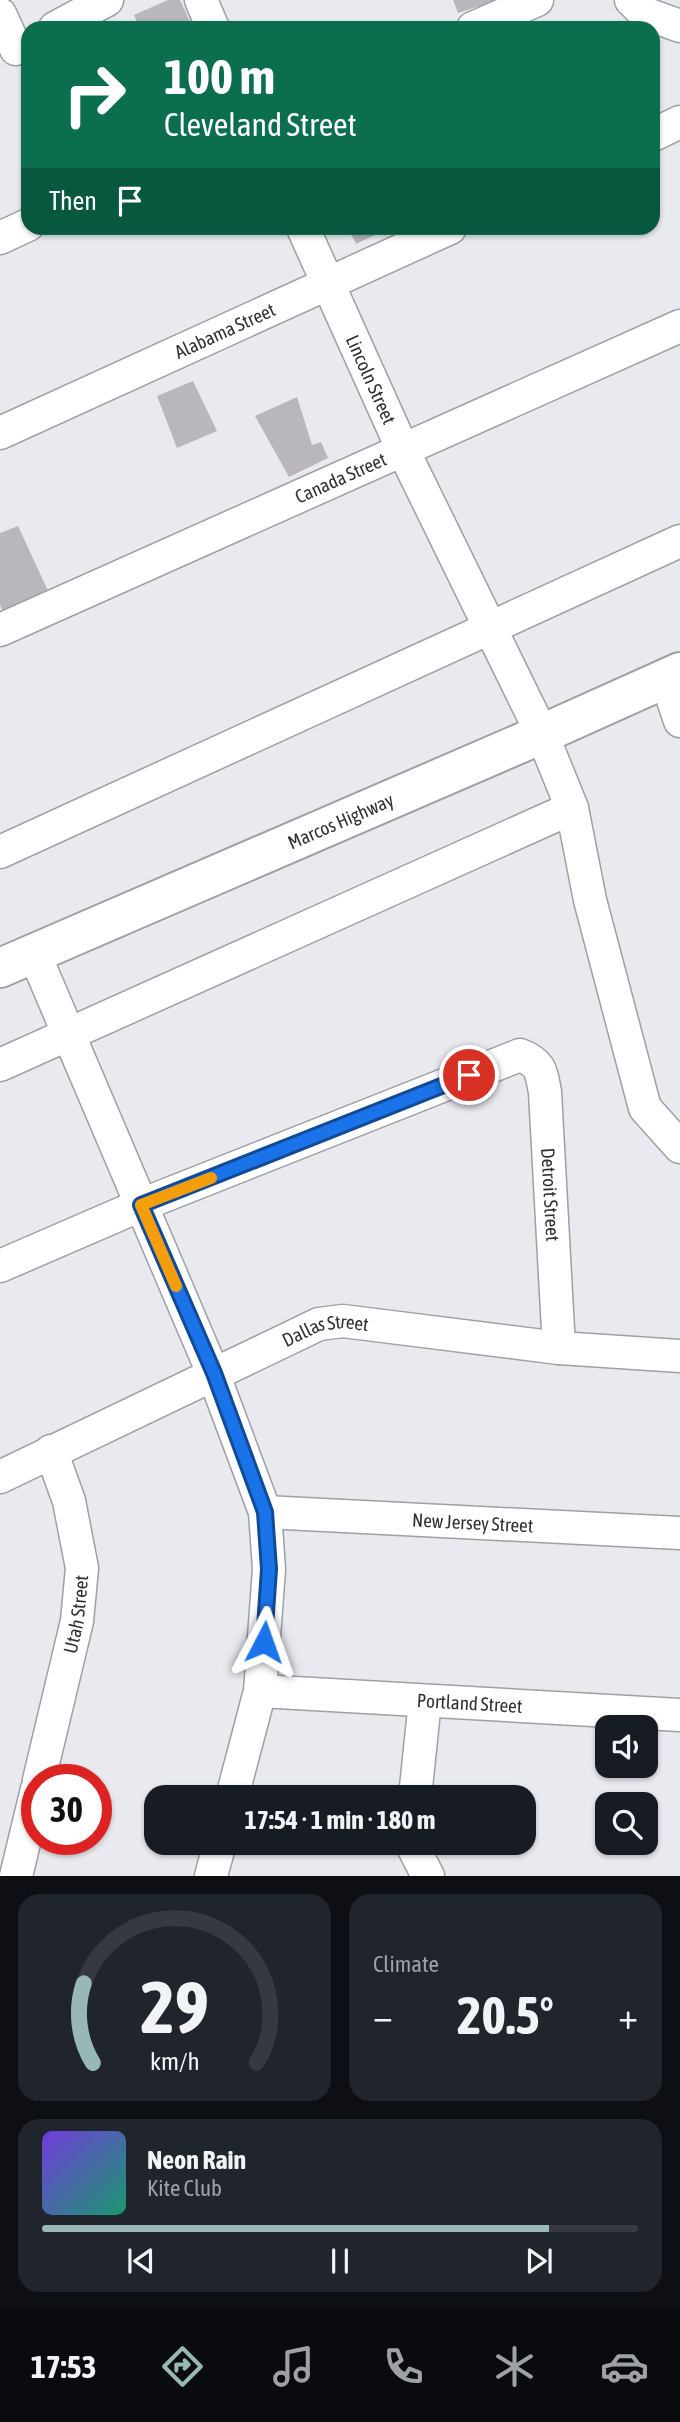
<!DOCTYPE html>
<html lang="en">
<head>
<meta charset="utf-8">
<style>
  :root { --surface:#171b24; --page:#20242c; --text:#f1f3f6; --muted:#9ea1a6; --line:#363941; --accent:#97b8b4 }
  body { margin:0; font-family:"Asap Condensed",sans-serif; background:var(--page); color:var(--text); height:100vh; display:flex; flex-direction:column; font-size:26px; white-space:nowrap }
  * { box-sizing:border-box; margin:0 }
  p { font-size:23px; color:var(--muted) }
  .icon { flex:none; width:38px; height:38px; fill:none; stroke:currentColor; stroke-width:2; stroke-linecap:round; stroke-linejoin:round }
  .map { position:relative; height:1876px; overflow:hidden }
  .drawer { display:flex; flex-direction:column; gap:18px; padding:18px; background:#0d0f14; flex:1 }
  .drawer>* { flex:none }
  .guide { position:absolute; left:21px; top:21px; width:639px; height:214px; border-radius:21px; box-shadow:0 2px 5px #0004; background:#0b6e4f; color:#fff; overflow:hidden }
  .buttons { position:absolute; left:595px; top:1715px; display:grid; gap:14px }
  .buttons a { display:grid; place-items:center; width:63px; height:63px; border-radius:14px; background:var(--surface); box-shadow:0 2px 5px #0004; font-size:35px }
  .speed { position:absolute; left:21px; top:1764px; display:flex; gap:14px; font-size:35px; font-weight:700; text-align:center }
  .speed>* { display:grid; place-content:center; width:91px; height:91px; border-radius:50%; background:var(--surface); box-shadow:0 2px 5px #0004; line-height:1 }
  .speed .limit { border:10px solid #d22; background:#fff; color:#111 }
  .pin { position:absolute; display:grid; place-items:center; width:60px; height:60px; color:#fff; margin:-30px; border:4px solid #fff; border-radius:50%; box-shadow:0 2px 7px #0007 }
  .me { position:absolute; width:77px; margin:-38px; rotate:4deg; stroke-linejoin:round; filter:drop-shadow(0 0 5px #0008) }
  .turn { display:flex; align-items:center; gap:24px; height:147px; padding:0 28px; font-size:32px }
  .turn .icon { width:91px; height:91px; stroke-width:2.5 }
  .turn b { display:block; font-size:49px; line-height:60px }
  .then { display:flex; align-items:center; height:66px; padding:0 28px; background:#0003; gap:14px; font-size:26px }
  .big { font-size:52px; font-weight:700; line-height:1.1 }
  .drawer .widget { flex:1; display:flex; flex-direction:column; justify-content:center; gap:10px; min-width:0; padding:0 24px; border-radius:21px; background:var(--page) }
  .drawer .dial { align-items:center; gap:0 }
  .dial svg { height:182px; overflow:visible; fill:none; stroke:var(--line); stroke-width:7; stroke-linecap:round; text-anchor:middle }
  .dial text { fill:var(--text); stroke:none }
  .song { display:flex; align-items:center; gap:21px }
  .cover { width:84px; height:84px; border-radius:10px; background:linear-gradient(135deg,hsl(260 70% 55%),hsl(160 70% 35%)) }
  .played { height:7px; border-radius:4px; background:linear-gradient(90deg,var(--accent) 85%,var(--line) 85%) }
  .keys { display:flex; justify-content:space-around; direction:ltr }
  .heat { display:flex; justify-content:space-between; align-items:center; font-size:38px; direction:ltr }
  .drawer .tiles { flex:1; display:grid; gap:18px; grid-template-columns:1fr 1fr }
  .widget:last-child { grid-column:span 2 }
  .trip { position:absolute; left:144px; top:1785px; width:392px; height:70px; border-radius:21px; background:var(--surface); box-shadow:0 2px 5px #0004; font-weight:700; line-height:70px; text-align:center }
  .tab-bar { display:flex; height:112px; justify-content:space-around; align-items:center; background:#090b0e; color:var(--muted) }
  .tab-bar .icon { width:49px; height:49px }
  .tab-bar .current { color:var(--accent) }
  .tab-bar b { font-size:32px; color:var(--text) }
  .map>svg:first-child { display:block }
  .building { fill:#b9b6bc }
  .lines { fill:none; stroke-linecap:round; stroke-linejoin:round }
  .minor-casing { stroke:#9f9fa5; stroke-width:35 }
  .major-casing { stroke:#9f9fa5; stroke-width:42 }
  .minor { stroke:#fff; stroke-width:32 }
  .major { stroke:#fff; stroke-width:38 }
  .route-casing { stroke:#114b97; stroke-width:18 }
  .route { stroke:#1a73e8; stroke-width:12 }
  .slow { stroke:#f59e0b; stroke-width:12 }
  .labels { text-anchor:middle; stroke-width:5; stroke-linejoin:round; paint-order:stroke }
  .street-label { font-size:19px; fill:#303032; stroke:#fff }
</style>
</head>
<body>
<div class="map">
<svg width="680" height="1876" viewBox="0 0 680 1876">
  <rect width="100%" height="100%" fill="#e9e9f0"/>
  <g class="building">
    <polygon points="168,0 180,0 193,28 139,28 134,15"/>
    <polygon points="453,0 495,0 495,1 458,13"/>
    <polygon points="348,228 390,228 356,244"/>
    <polygon points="193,381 217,431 177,448 157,396"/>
    <polygon points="297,397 312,445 321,442 328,458 289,477 255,416"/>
    <polygon points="18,526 49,593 3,612 0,605 0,533"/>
  </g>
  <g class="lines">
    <defs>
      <g id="minor">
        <polyline points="201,0 213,28"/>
        <polyline points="631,0 644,13 680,26"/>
        <polyline points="0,14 16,49"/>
        <polyline points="55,28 107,0"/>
        <polyline points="473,28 537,0"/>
        <polyline points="653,135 680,122"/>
        <path id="s1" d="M303,228L402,448L542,734L572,808L590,900L645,1108L680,1147"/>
        <polyline points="0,238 28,225"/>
        <path id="s2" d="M0,433L450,228"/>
        <path id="s3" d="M0,630L680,326"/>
        <polyline points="666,679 680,721"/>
        <polyline points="0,852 680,541"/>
        <polyline points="34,953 213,1373 265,1512 269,1569 260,1691 232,1797"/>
        <polyline points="0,1065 572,808"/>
        <path id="s4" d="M0,1266L141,1205L520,1055C541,1063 541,1071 545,1092L559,1348"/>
        <path id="s5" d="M0,1477L319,1324L343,1321L559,1348L680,1356"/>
        <path id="s6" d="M265,1512L680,1533"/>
        <path id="s7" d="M260,1691L680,1715"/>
        <path id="s8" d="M39,1780L77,1621L82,1568L69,1501L51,1451"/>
        <polyline points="415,1797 425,1701"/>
        <polyline points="411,1843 428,1876"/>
        <polyline points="16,1876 37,1789"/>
        <polyline points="211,1876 220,1843"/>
      </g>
      <g id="major">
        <path id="s9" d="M0,968L542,734L680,672"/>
      </g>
    </defs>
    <use href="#minor" class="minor-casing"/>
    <use href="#major" class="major-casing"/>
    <use href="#minor" class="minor"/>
    <use href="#major" class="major"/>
  </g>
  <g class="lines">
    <defs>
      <polyline id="route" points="264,1642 269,1569 265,1512 214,1373 141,1205 469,1075"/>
    </defs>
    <use href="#route" class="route-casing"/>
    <use href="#route" class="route"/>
    <polyline class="slow" points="176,1286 141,1205 211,1178"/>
  </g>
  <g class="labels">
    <g class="street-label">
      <text dy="7" stroke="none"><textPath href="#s2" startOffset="247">Alabama Street</textPath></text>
      <text dy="7" stroke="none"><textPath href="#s1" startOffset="166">Lincoln Street</textPath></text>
      <text dy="7" stroke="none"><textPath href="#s3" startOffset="373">Canada Street</textPath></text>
      <text dy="7" stroke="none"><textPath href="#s9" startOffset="371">Marcos Highway</textPath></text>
      <text dy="7" stroke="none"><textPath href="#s4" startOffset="712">Detroit Street</textPath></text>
      <text dy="7" stroke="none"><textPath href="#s5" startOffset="359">Dallas Street</textPath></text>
      <text dy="7" stroke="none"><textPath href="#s6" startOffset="208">New Jersey Street</textPath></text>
      <text dy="7" stroke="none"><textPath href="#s8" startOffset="170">Utah Street</textPath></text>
      <text dy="7" stroke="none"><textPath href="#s7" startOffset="210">Portland Street</textPath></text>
    </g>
  </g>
</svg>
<div class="buttons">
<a><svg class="icon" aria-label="sound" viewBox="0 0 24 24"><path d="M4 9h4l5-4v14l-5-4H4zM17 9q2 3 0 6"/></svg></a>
<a><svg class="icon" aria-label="search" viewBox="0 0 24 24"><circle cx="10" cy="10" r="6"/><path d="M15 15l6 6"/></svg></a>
</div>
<div class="speed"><div class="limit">30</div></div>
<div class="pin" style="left:469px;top:1075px;background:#d93025"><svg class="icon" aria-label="arrive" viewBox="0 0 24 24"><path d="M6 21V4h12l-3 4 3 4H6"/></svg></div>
<svg class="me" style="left:264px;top:1642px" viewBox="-20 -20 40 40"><path d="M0-17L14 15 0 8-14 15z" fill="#1a73e8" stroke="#fff" stroke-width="4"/></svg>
<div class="trip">17:54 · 1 min · 180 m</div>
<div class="guide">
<div class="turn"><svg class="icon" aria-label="right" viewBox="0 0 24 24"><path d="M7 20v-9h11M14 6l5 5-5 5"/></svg><div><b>100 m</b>Cleveland Street</div></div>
<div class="then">Then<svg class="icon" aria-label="arrive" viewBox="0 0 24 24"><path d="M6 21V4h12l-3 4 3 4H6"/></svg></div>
</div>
</div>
<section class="drawer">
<div class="tiles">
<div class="widget dial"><svg viewBox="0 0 100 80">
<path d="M14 69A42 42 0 1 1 86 69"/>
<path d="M14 69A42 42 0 0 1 10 34" stroke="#97b8b4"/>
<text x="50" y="56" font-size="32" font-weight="700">29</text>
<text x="50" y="72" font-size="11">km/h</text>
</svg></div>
<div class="widget"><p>Climate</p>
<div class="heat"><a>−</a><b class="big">20.5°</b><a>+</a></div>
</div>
<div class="widget">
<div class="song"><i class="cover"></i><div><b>Neon Rain</b><p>Kite Club</p></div></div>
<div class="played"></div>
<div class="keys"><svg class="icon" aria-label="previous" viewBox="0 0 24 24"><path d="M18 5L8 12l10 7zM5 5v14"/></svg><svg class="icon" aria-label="pause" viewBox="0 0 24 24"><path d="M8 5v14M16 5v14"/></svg><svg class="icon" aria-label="next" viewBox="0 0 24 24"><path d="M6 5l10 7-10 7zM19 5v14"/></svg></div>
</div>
</div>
</section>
<nav class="tab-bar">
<b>17:53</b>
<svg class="icon current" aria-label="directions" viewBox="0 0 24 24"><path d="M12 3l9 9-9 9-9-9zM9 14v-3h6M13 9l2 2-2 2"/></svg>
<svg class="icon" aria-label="music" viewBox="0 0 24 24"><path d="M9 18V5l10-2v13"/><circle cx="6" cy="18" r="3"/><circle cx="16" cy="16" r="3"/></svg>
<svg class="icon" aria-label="phone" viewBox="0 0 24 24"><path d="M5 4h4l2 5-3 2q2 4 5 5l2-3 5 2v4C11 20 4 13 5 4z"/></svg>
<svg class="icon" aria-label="climate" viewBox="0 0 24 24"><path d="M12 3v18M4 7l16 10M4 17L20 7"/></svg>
<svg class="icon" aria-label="car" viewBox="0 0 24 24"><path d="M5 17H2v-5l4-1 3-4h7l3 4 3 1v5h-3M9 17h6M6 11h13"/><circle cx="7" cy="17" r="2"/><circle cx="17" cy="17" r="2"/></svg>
</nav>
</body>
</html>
